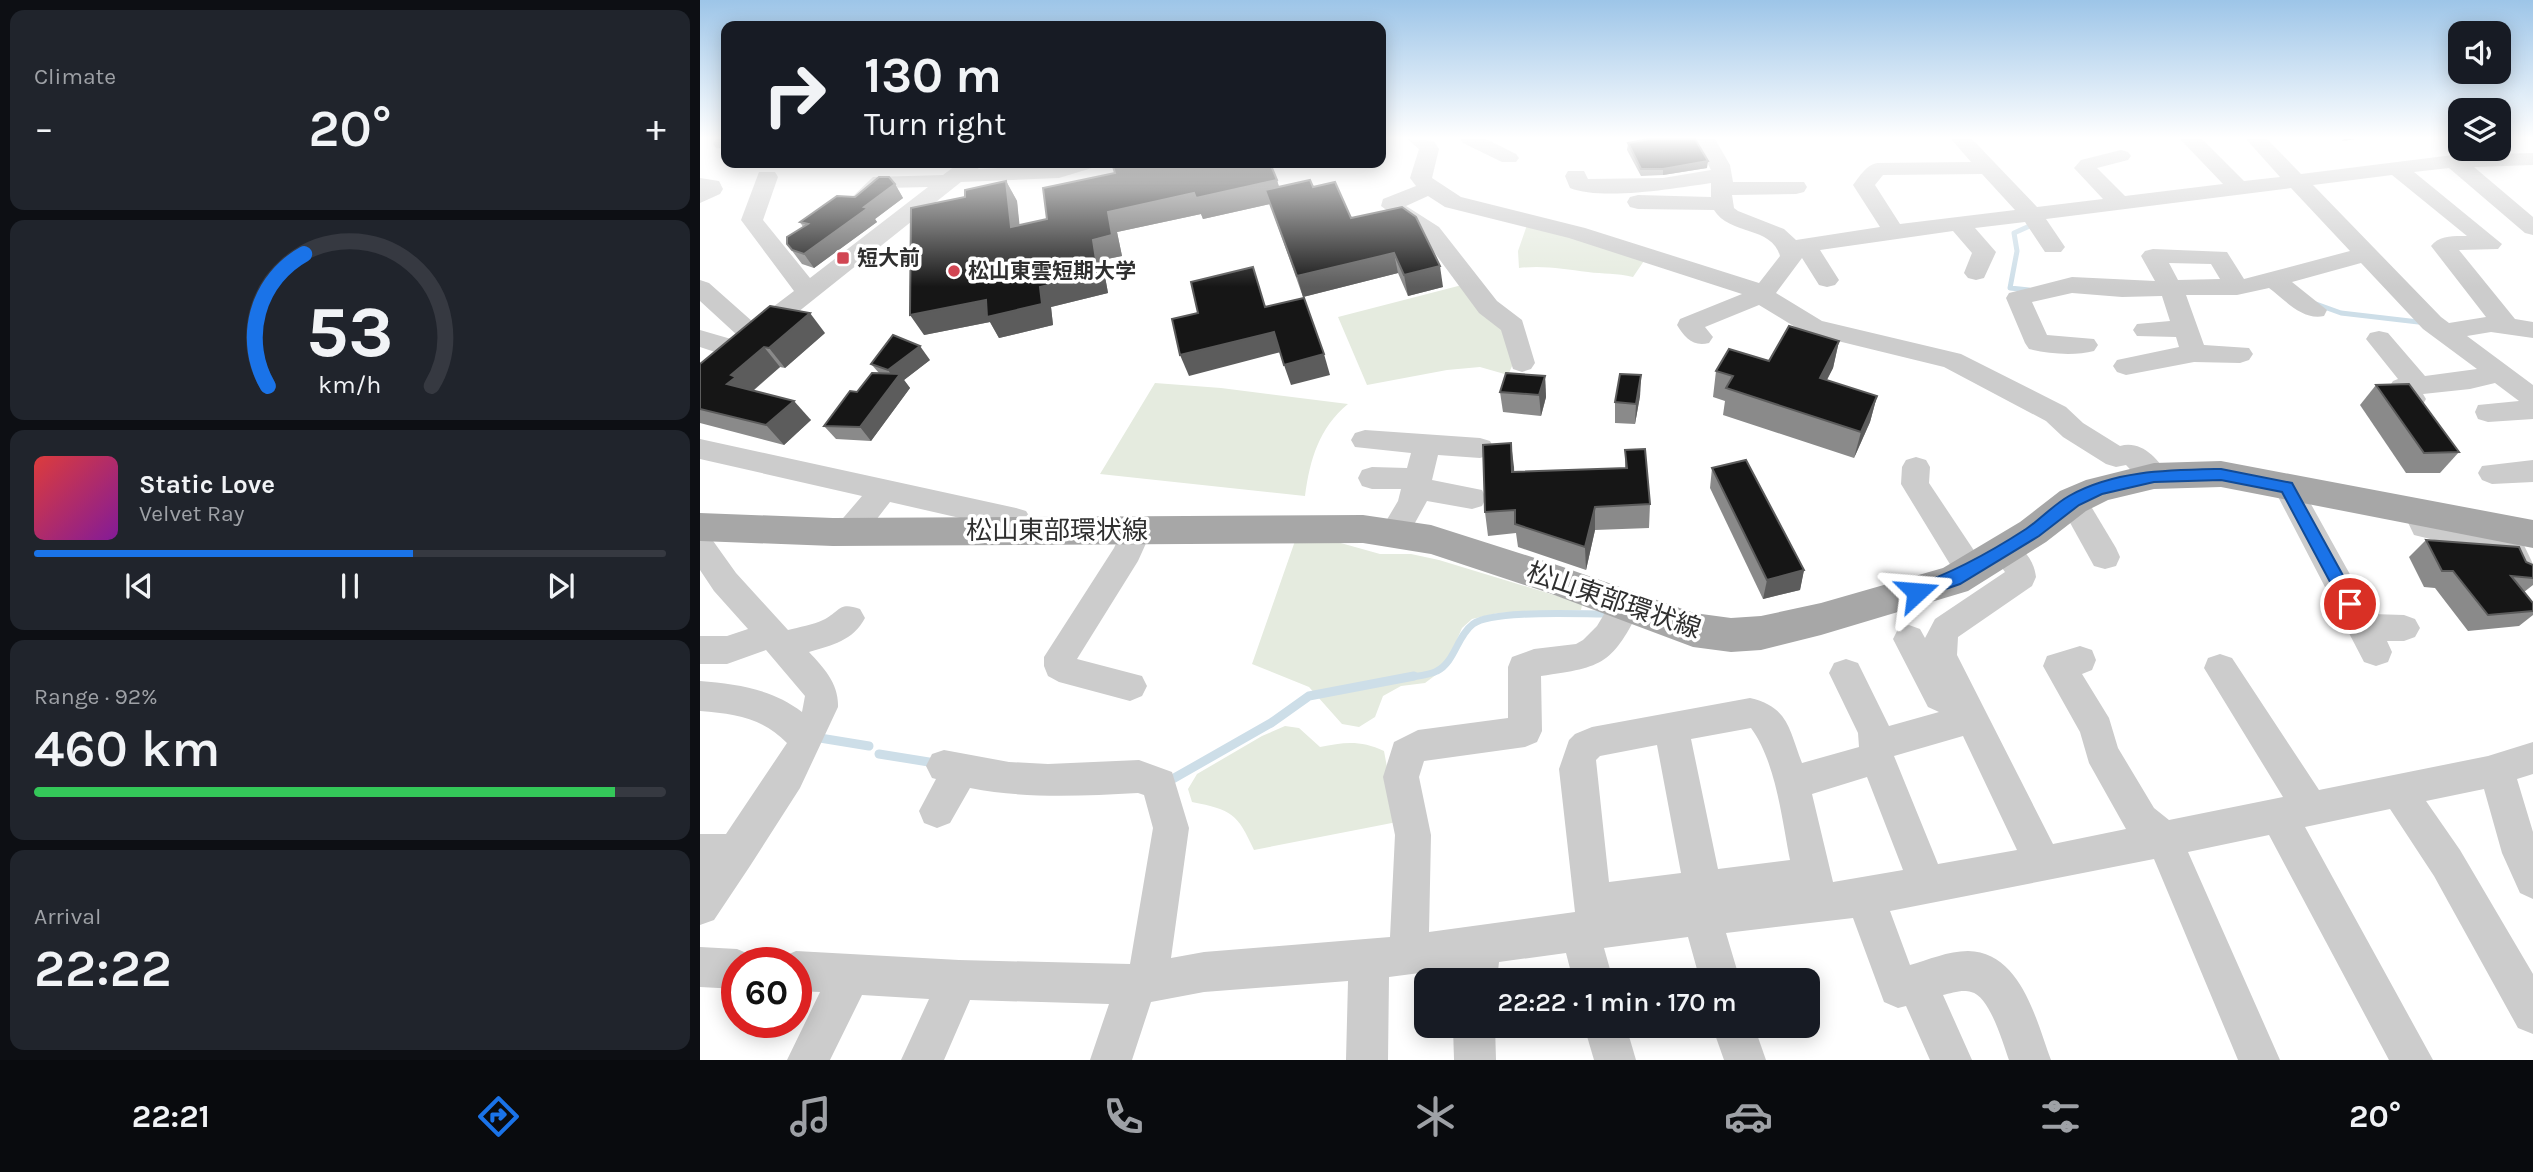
<!DOCTYPE html>
<html lang="en">
<head>
<meta charset="utf-8">
<style>
  :root { --surface:#171b24; --page:#20242c; --text:#f1f3f6; --muted:#9ea1a6; --line:#363941; --accent:#1a73e8 }
  body { margin:0; font-family:Karla,"Noto Sans JP",sans-serif; background:var(--page); color:var(--text); height:100vh; display:flex; flex-direction:column; font-size:26px; white-space:nowrap }
  * { box-sizing:border-box; margin:0 }
  p { font-size:23px; color:var(--muted) }
  .icon { flex:none; width:38px; height:38px; fill:none; stroke:currentColor; stroke-width:2; stroke-linecap:round; stroke-linejoin:round }
  .map { position:relative; flex:1; overflow:hidden }
  .side { display:flex; flex-direction:column; gap:10px; padding:10px; background:#0d0f14; width:700px }
  .side>* { flex:none }
  .banner { position:absolute; left:21px; top:21px; width:665px; height:147px; border-radius:14px; box-shadow:0 4px 18px #0003; background:#171b24; color:var(--text); overflow:hidden }
  .fabs { position:absolute; left:1748px; top:21px; display:grid; gap:14px }
  .fabs a { display:grid; place-items:center; width:63px; height:63px; border-radius:14px; background:var(--surface); box-shadow:0 4px 18px #0003; font-size:35px }
  .speed { position:absolute; left:21px; top:947px; display:flex; gap:14px; font-size:35px; font-weight:700; text-align:center }
  .speed>* { display:grid; place-content:center; width:91px; height:91px; border-radius:50%; background:var(--surface); box-shadow:0 4px 18px #0003; line-height:1 }
  .speed .limit { border:10px solid #d22; background:#fff; color:#111 }
  .pin { position:absolute; display:grid; place-items:center; width:60px; height:60px; color:#fff; margin:-30px; border:4px solid #fff; border-radius:50%; box-shadow:0 2px 7px #0007 }
  .me { position:absolute; width:77px; margin:-38px; rotate:71deg; stroke-linejoin:round; filter:drop-shadow(0 0 5px #0008) }
  .turn { display:flex; align-items:center; gap:24px; height:147px; padding:0 28px; font-size:32px }
  .turn .icon { width:91px; height:91px; stroke-width:2.5 }
  .turn b { display:block; font-size:49px; line-height:60px }
  .big { font-size:52px; font-weight:600; line-height:1.1 }
  .side .card { flex:1; display:flex; flex-direction:column; justify-content:center; gap:10px; min-width:0; padding:0 24px; border-radius:14px; background:var(--page) }
  .side .dial { align-items:center; gap:0 }
  .dial svg { height:182px; overflow:visible; fill:none; stroke:var(--line); stroke-width:7; stroke-linecap:round; text-anchor:middle }
  .dial text { fill:var(--text); stroke:none }
  .song { display:flex; align-items:center; gap:21px }
  .cover { width:84px; height:84px; border-radius:10px; background:linear-gradient(135deg,hsl(0 70% 55%),hsl(290 70% 35%)) }
  .played { height:7px; border-radius:4px; background:linear-gradient(90deg,var(--accent) 60%,var(--line) 60%) }
  .keys { display:flex; justify-content:space-around; direction:ltr }
  .heat { display:flex; justify-content:space-between; align-items:center; font-size:38px; direction:ltr }
  .charge { height:10px; border-radius:5px; background:linear-gradient(90deg,#34c759 92%,var(--line) 0) }
  .trip { position:absolute; left:714px; top:968px; width:406px; height:70px; border-radius:14px; background:var(--surface); box-shadow:0 4px 18px #0003; font-weight:600; line-height:70px; text-align:center }
  .dock { display:flex; height:112px; justify-content:space-around; align-items:center; background:#090b0e; color:var(--muted) }
  .dock .icon { width:49px; height:49px }
  .dock .active { color:var(--accent) }
  .dock b { font-size:32px; color:var(--text) }
  main { display:flex; flex:1; min-height:0 }
  .map>svg:first-child { display:block }
  .green { fill:#e5ebdf }
  .lines { fill:none; stroke-linecap:round; stroke-linejoin:round }
  .stream-far2 { stroke:#cddee8; stroke-width:5 }
  .stream-far1 { stroke:#cddee8; stroke-width:7 }
  .stream { stroke:#cddee8; stroke-width:9 }
  .minor { fill:#ccc; fill-rule:evenodd }
  .major { fill:#a7a7a7; fill-rule:evenodd }
  .wall { fill:#8a8a8a }
  .shaded-wall { fill:#5c5c5c }
  .building { fill:#161616; stroke:#5c5c5c; stroke-width:2 }
  .route { fill:#1a73e8; stroke:#114b97; stroke-width:2 }
  .poi-dot { fill:#d14653; stroke:#fff; stroke-width:2.5 }
  .labels { text-anchor:middle; stroke-width:7; stroke-linejoin:round; paint-order:stroke }
  .far-poi-label { font-size:21px; font-weight:bold; fill:#2f2f2f; stroke:#fff; text-anchor:start }
  .street-label { font-size:26px; fill:#2f2f2f; stroke:#fff }
</style>
</head>
<body>
<main>
<section class="side">
<div class="card"><p>Climate</p>
<div class="heat"><a>−</a><b class="big">20°</b><a>+</a></div>
</div>
<div class="card dial"><svg viewBox="0 0 100 80">
<path d="M14 69A42 42 0 1 1 86 69"/>
<path d="M14 69A42 42 0 0 1 30 11" stroke="#1a73e8"/>
<text x="50" y="56" font-size="32" font-weight="700">53</text>
<text x="50" y="72" font-size="11">km/h</text>
</svg></div>
<div class="card">
<div class="song"><i class="cover"></i><div><b>Static Love</b><p>Velvet Ray</p></div></div>
<div class="played"></div>
<div class="keys"><svg class="icon" aria-label="previous" viewBox="0 0 24 24"><path d="M18 5L8 12l10 7zM5 5v14"/></svg><svg class="icon" aria-label="pause" viewBox="0 0 24 24"><path d="M8 5v14M16 5v14"/></svg><svg class="icon" aria-label="next" viewBox="0 0 24 24"><path d="M6 5l10 7-10 7zM19 5v14"/></svg></div>
</div>
<div class="card"><p>Range · 92%</p><b class="big">460 km</b><div class="charge"></div></div>
<div class="card"><p>Arrival</p><b class="big">22:22</b></div>
</section>
<div class="map">
<svg width="1833" height="1060" viewBox="0 0 1833 1060">
  <rect width="100%" height="100%" fill="#fff"/>
  <g class="green">
    <path d="M827,225L946,258L933,277C917,273 903,274 888,272C864,269 843,265 819,268L818,251Z"/>
    <polygon points="762,285 803,325 813,364 808,375 780,367 747,370 667,385 638,317"/>
    <path d="M455,383L521,388L648,404C619,428 610,459 605,496L400,474Z"/>
    <polygon points="630,540 680,554 711,554 739,560 877,602 882,605 881,610 798,613 772,619 762,628 748,660 737,674 725,683 701,686 683,696 675,717 659,727 642,724 609,687 552,664 595,541"/>
    <path d="M585,726L599,728L620,747C644,742 661,740 684,751L697,822L554,850C537,813 532,810 492,802L488,789L497,774L562,736Z"/>
  </g>
  <g class="lines">
    <g class="stream-far2">
      <polyline points="1329,290 1310,288 1317,251 1314,233 1334,224"/>
      <polyline points="1616,304 1641,313 1727,323"/>
    </g>
    <path class="stream-far1" d="M705,678C714,676 728,676 737,671C755,662 757,636 773,624C791,610 877,614 902,614"/>
    <g class="stream">
      <polyline points="120,738 169,746"/>
      <polyline points="179,754 235,763"/>
      <polyline points="469,781 571,723 609,696 714,676"/>
    </g>
    <g class="minor">
      <polygon points="26,139 26,149 16,148 13,144 16,139"/>
      <path d="M707,139L734,141L739,149L732,178L761,197L885,228L1059,283L1080,256C1072,226 1029,235 1014,210L938,209L930,207L927,202L930,197L938,195L1011,197V183C977,188 902,201 870,188L865,176L868,171H884L888,179L963,178L1011,170L995,139H1015L1030,165L1033,182H1104L1107,187L1104,192L1096,194L1032,195L1034,208L1038,211L1084,229L1096,240L1180,227L1153,185C1160,176 1166,165 1177,163L1271,162L1251,139H1272L1337,207L1403,199L1374,168L1381,160L1421,150L1428,152L1431,156L1428,160L1397,168L1425,196L1523,184L1480,139H1502L1544,181L1580,177L1546,139H1567L1601,174L1753,155L1833,153V165L1774,167L1833,217V235L1825,233L1749,168L1714,172L1802,244L1798,249L1759,250L1815,319L1833,322V338L1791,332L1767,336L1833,385V419L1788,422L1778,419L1775,412L1778,405L1819,401L1795,383L1770,389L1723,394L1726,399L1722,406C1706,410 1697,401 1689,387L1693,381L1698,379L1666,339L1670,333L1679,331L1688,333L1725,376L1777,369L1723,329L1661,263L1592,282L1627,310L1624,316C1603,321 1585,300 1569,288L1537,295H1486L1504,345L1549,348L1553,354L1549,360L1540,363L1494,362L1426,375L1417,372L1413,366L1417,360L1479,347L1476,337L1437,336L1433,330L1437,324L1470,321L1462,296L1422,297L1372,293L1332,302L1347,335L1394,339L1398,345L1394,351C1375,356 1348,354 1329,349L1325,343L1306,298L1309,293L1372,277L1455,281L1441,256L1445,251L1453,249L1527,252L1544,279L1650,251L1591,188L1346,219L1365,247L1361,252H1345L1325,222L1275,228L1296,252L1284,278L1276,280L1268,278L1264,273L1272,253L1253,231L1120,250L1139,280L1135,285L1127,287L1119,285L1102,258L1076,293L1122,321L1261,354L1366,407L1383,423L1420,446C1441,440 1458,458 1468,476L1464,483C1445,489 1438,477 1426,465L1416,467L1406,464L1363,437L1346,421L1244,367L1105,333L1059,305L1005,327L1013,337L1009,343C993,347 985,338 977,325L980,319L1042,294L869,238L745,207L728,196L706,206L739,227L797,301L822,320L835,363L831,369L822,372L813,369L801,330L779,313L723,237L681,206L683,199L716,186L710,178L719,149ZM1282,174L1315,210L1200,224L1175,185L1183,175ZM1692,175L1767,236C1755,236 1739,235 1731,246L1786,317L1749,323L1741,317L1613,185ZM1469,263L1511,264L1520,279L1478,280Z"/>
      <polygon points="760,139 786,139 816,154 819,158 816,162 802,162 763,143"/>
      <polygon points="259,163 282,163 278,169 399,163 395,167 359,178 261,182 9,383 0,386 0,364 15,352 0,347 0,330 31,339 37,335 0,301 0,280 9,283 53,322 94,291 41,220 59,172 75,172 78,177 63,220 110,278 228,187 187,188 167,206 151,206 148,201 173,177 243,175"/>
      <polygon points="0,178 19,181 23,189 20,194 0,203"/>
      <polygon points="665,430 780,438 790,441 794,448 790,455 780,458 738,455 732,480 782,490 786,498 782,506 772,509 727,501 705,541 694,545 683,541 679,533 698,501 701,489 672,489 662,486 658,478 662,470 672,467 707,468 711,453 655,447 651,440 655,433"/>
      <path d="M0,439L316,508L326,511L331,519C322,535 315,544 296,538L292,530L295,526L190,502C176,519 161,547 136,539L132,531L162,496L0,459Z"/>
      <polygon points="1216,457 1226,460 1230,467 1229,483 1281,561 1285,570 1281,579 1270,582 1259,579 1201,484 1202,467 1206,460"/>
      <polygon points="1833,460 1833,482 1792,484 1782,480 1778,473 1782,466"/>
      <polygon points="1587,476 1597,479 1672,614 1704,615 1715,619 1720,628 1715,637 1704,641 1687,641 1692,652 1688,662 1676,666 1664,662 1573,487 1577,479"/>
      <polygon points="1373,490 1383,493 1416,548 1420,557 1416,566 1405,569 1394,566 1358,501 1363,493"/>
      <polygon points="1718,501 1728,504 1735,518 1821,539 1833,564 1831,578 1820,581 1809,578 1799,556 1714,535 1703,512 1708,504"/>
      <polygon points="437,518 448,522 452,530 438,561 377,659 442,676 447,686 442,696 430,701 359,682 348,676 344,666 344,657 414,548 426,522"/>
      <path d="M0,534L11,538L36,573L88,630C99,627 113,625 123,620C140,612 138,601 160,609L165,618C153,641 132,645 109,652C124,668 139,684 138,707L100,788L50,866L14,920L0,925V834H26L87,743C61,717 35,714 0,711V681C37,684 72,689 102,712L105,696L66,650L27,664H0V636H27L48,629L14,591L0,570Z"/>
      <path d="M1304,538C1321,544 1334,559 1336,577L1332,586L1258,637L1257,655L1353,844L1426,829L1389,763L1380,732L1343,666L1347,656L1380,646L1392,650L1396,660L1392,670L1382,674L1409,718L1418,748L1454,808L1469,820L1583,797L1504,668L1508,658L1520,654L1532,658L1619,790L1788,756L1833,742V774L1817,779L1833,832V899L1820,893L1802,853L1784,789L1726,801L1760,850L1833,974V1034L1818,1028L1734,876L1690,809L1605,827L1733,1060H1689L1569,835L1488,852L1580,1060H1538L1454,859L1190,911L1210,965C1228,960 1248,951 1268,951C1321,952 1336,1020 1351,1060H1309C1303,1044 1290,996 1271,992C1263,989 1251,993 1243,995L1272,1060H1230L1206,1006L1198,1008L1184,1002L1153,918L1026,933L1040,980H1000L988,937L904,948L913,980H873L866,953L799,962L797,980H757L758,968L689,977L688,1060H646L648,981L504,992L451,1002L432,1060H390L409,1004L270,1000L244,1060H201L229,999L162,995L130,1060H87L120,992L96,991V962H79L82,957L96,951L259,960L430,964L453,828L444,795L438,793C381,796 327,799 270,788L250,823L237,828L224,823L219,811L236,779L232,778L226,766L232,754L244,750L309,762L348,764L439,760L472,772L489,828L471,958L504,952L690,937L695,835L683,777L694,742L718,730L808,718V667L812,657L834,649L876,644L883,640L897,626L915,596L926,592L937,596L942,605C912,664 905,667 841,676L842,731L837,742L825,747L724,761L719,777L731,835L729,932L875,912L859,769L869,740L875,734L892,727L1050,698C1089,707 1089,730 1102,763L1159,747L1158,733L1129,673L1134,663L1146,659L1158,663L1189,726L1239,712L1228,707L1193,639L1198,629L1209,625L1220,629L1225,638L1235,619L1305,572L1289,550L1293,542ZM1051,728C1076,762 1082,820 1090,860L1018,869L991,739ZM1263,736L1317,850L1238,864L1194,756ZM957,745L981,873L909,882L896,760L900,756ZM1167,777L1203,870L1133,882L1112,794Z"/>
      <polygon points="0,947 37,949 51,955 54,962 37,962 37,989 0,987"/>
      <polygon points="753,1026 795,1026 796,1060 754,1060"/>
      <polygon points="884,1026 926,1026 936,1060 894,1060"/>
      <polygon points="1012,1026 1054,1026 1066,1060 1024,1060"/>
    </g>
    <polygon class="major" points="1521,461 1833,520 1833,548 1521,487 1454,489 1408,500 1386,511 1346,542 1268,591 1121,635 1061,650 1031,652 993,647 849,593 731,554 663,543 133,546 0,541 0,513 133,518 663,515 731,525 860,566 994,613 1031,618 1061,616 1121,603 1243,568 1320,522 1360,491 1386,480 1454,463"/>
  </g>
  <g class="wall">
    <polygon points="928,143 1007,168 963,175 941,176 927,150"/>
    <polygon points="415,173 577,180 579,187 613,187 651,218 743,287 708,296 698,273 603,297 570,204 503,219 501,214 417,232 422,256 402,260 408,293 351,307 353,325 299,338 290,322 224,335 265,197 306,181 317,201 319,226 347,219"/>
    <polygon points="195,184 203,198 175,219 177,222 114,268 102,264 87,244 103,227 100,222 155,197"/>
    <polygon points="125,333 85,368 80,367 53,391 111,420 84,445 0,423 0,364"/>
    <polygon points="1139,341 1133,368 1127,380 1177,396 1170,422 1154,458 1023,415 1025,401 1013,397 1016,371 1069,361"/>
    <polygon points="230,360 204,380 210,388 171,441 136,439 124,426 157,392 179,373 171,364"/>
    <polygon points="941,375 940,396 935,424 915,423 915,402"/>
    <polygon points="845,376 846,397 841,416 803,412 800,392"/>
    <polygon points="1676,385 1759,452 1740,473 1706,473 1660,405"/>
    <polygon points="925,450 950,504 949,528 895,530 886,570 818,547 816,533 788,536 785,512 814,472 925,468"/>
    <polygon points="1012,468 1104,570 1100,590 1063,599 1010,488"/>
    <polygon points="1726,540 1826,562 1833,565 1833,585 1824,592 1833,603 1833,615 1819,626 1768,631 1735,588 1724,587 1709,557"/>
  </g>
  <g class="shaded-wall">
    <polygon points="1644,139 1656,139 1642,141"/>
    <polygon points="1008,161 1007,168 963,175 963,169"/>
    <polygon points="577,180 583,201 565,190 570,204 503,219 501,214 417,232 422,256 402,260 408,293 351,307 353,325 299,338 290,322 224,335 210,315 340,287 393,240 408,212 494,193"/>
    <polygon points="306,181 317,201 322,248 311,227"/>
    <polygon points="195,184 203,198 175,219 177,222 114,268 104,254"/>
    <polygon points="694,253 698,273 603,297 597,276"/>
    <polygon points="740,266 743,287 708,296 704,275"/>
    <polygon points="110,313 125,333 85,368 69,348"/>
    <polygon points="574,332 581,352 489,376 480,355"/>
    <polygon points="1139,341 1133,368 1114,404 1120,378"/>
    <polygon points="220,346 230,360 204,380 210,388 171,441 160,427 195,380 188,370"/>
    <polygon points="64,347 80,367 50,393 27,384 31,375"/>
    <polygon points="624,354 630,375 591,385 584,365"/>
    <polygon points="941,375 940,396 935,424 936,404"/>
    <polygon points="845,376 846,397 841,416 839,395"/>
    <polygon points="1177,396 1170,422 1154,458 1161,432"/>
    <polygon points="94,401 111,420 84,445 66,425"/>
    <polygon points="811,443 814,467 815,496 812,472"/>
    <polygon points="895,507 895,530 886,570 885,547"/>
    <polygon points="1104,570 1100,590 1063,599 1067,580"/>
  </g>
  <g class="building">
    <polygon points="949,139 995,139 1008,161 963,169 941,169 928,143"/>
    <polygon points="412,163 570,163 577,180 496,198 494,193 408,212 412,235 393,240 398,273 340,287 342,304 287,317 286,300 210,315 211,208 265,197 265,190 306,181 311,227 347,219 343,188 415,173"/>
    <polygon points="179,177 189,177 195,184 164,207 168,208 104,254 92,250 87,244 87,237 108,224 100,222 137,196 155,197"/>
    <polygon points="610,180 613,187 635,182 651,218 702,207 716,217 740,266 704,275 694,253 597,276 565,190"/>
    <polygon points="553,267 565,307 604,298 624,354 584,365 574,332 480,355 472,319 498,313 491,282"/>
    <polygon points="70,306 110,313 69,348 64,347 31,375 36,377 27,384 94,401 66,425 0,409 0,364"/>
    <polygon points="1089,326 1139,341 1120,378 1177,396 1161,432 1026,388 1033,376 1016,371 1029,349 1069,361"/>
    <polygon points="193,335 220,346 188,370 171,364"/>
    <polygon points="172,373 200,374 160,427 124,426 150,391 157,392"/>
    <polygon points="806,373 845,376 839,395 800,392"/>
    <polygon points="920,374 941,375 936,404 915,402"/>
    <polygon points="1709,384 1759,452 1724,453 1676,385"/>
    <polygon points="811,443 812,472 927,468 925,450 945,449 950,504 895,507 885,547 815,524 815,510 785,512 783,445"/>
    <polygon points="1046,460 1104,570 1067,580 1012,468"/>
    <polygon points="1726,540 1819,547 1826,562 1833,565 1833,578 1811,576 1833,603 1833,611 1788,615 1753,571 1742,571"/>
  </g>
  <linearGradient id="sky" x2="0" y2="1"><stop stop-color="#9dc5e8"/><stop offset="0.48" stop-color="#fff"/><stop offset="1" stop-color="#fff" stop-opacity="0"/></linearGradient>
  <rect width="1833" height="287" fill="url(#sky)"/>
  <path class="route" d="M1521,469L1592,483L1656,599L1658,604L1656,608H1644L1582,492L1521,480L1454,482L1402,494L1379,505L1339,536L1260,584L1217,599L1211,597L1208,592L1211,587C1253,573 1289,553 1326,529C1341,519 1353,505 1369,496C1415,470 1470,470 1521,469Z"/>
  <g class="poi-dot">
    <rect x="136" y="251" width="14" height="14" rx="3.5"/>
    <circle cx="254" cy="271" r="7"/>
  </g>
  <g class="labels">
    <g class="far-poi-label">
      <text x="157" y="265">短大前</text>
      <text x="268" y="278">松山東雲短期大学</text>
    </g>
    <g class="street-label">
      <text x="357" y="539">松山東部環状線</text>
      <text transform="translate(914 600) rotate(19)" y="9">松山東部環状線</text>
    </g>
  </g>
</svg>
<div class="fabs">
<a><svg class="icon" aria-label="sound" viewBox="0 0 24 24"><path d="M4 9h4l5-4v14l-5-4H4zM17 9q2 3 0 6"/></svg></a>
<a><svg class="icon" aria-label="layers" viewBox="0 0 24 24"><path d="M12 4l9 5-9 5-9-5zM3 14l9 5 9-5"/></svg></a>
</div>
<div class="speed"><div class="limit">60</div></div>
<div class="pin" style="left:1650px;top:604px;background:#d93025"><svg class="icon" aria-label="arrive" viewBox="0 0 24 24"><path d="M6 21V4h12l-3 4 3 4H6"/></svg></div>
<svg class="me" style="left:1217px;top:592px" viewBox="-20 -20 40 40"><path d="M0-17L14 15 0 8-14 15z" fill="#1a73e8" stroke="#fff" stroke-width="4"/></svg>
<div class="trip">22:22 · 1 min · 170 m</div>
<div class="banner">
<div class="turn"><svg class="icon" aria-label="right" viewBox="0 0 24 24"><path d="M7 20v-9h11M14 6l5 5-5 5"/></svg><div><b>130 m</b>Turn right</div></div>
</div>
</div>
</main>
<nav class="dock">
<b>22:21</b>
<svg class="icon active" aria-label="directions" viewBox="0 0 24 24"><path d="M12 3l9 9-9 9-9-9zM9 14v-3h6M13 9l2 2-2 2"/></svg>
<svg class="icon" aria-label="music" viewBox="0 0 24 24"><path d="M9 18V5l10-2v13"/><circle cx="6" cy="18" r="3"/><circle cx="16" cy="16" r="3"/></svg>
<svg class="icon" aria-label="phone" viewBox="0 0 24 24"><path d="M5 4h4l2 5-3 2q2 4 5 5l2-3 5 2v4C11 20 4 13 5 4z"/></svg>
<svg class="icon" aria-label="climate" viewBox="0 0 24 24"><path d="M12 3v18M4 7l16 10M4 17L20 7"/></svg>
<svg class="icon" aria-label="car" viewBox="0 0 24 24"><path d="M5 17H2v-5l4-1 3-4h7l3 4 3 1v5h-3M9 17h6M6 11h13"/><circle cx="7" cy="17" r="2"/><circle cx="17" cy="17" r="2"/></svg>
<svg class="icon" aria-label="filters" viewBox="0 0 24 24"><path d="M4 7h16M4 17h16"/><circle cx="9" cy="7" r="2"/><circle cx="15" cy="17" r="2"/></svg>
<b>20°</b>
</nav>
</body>
</html>
